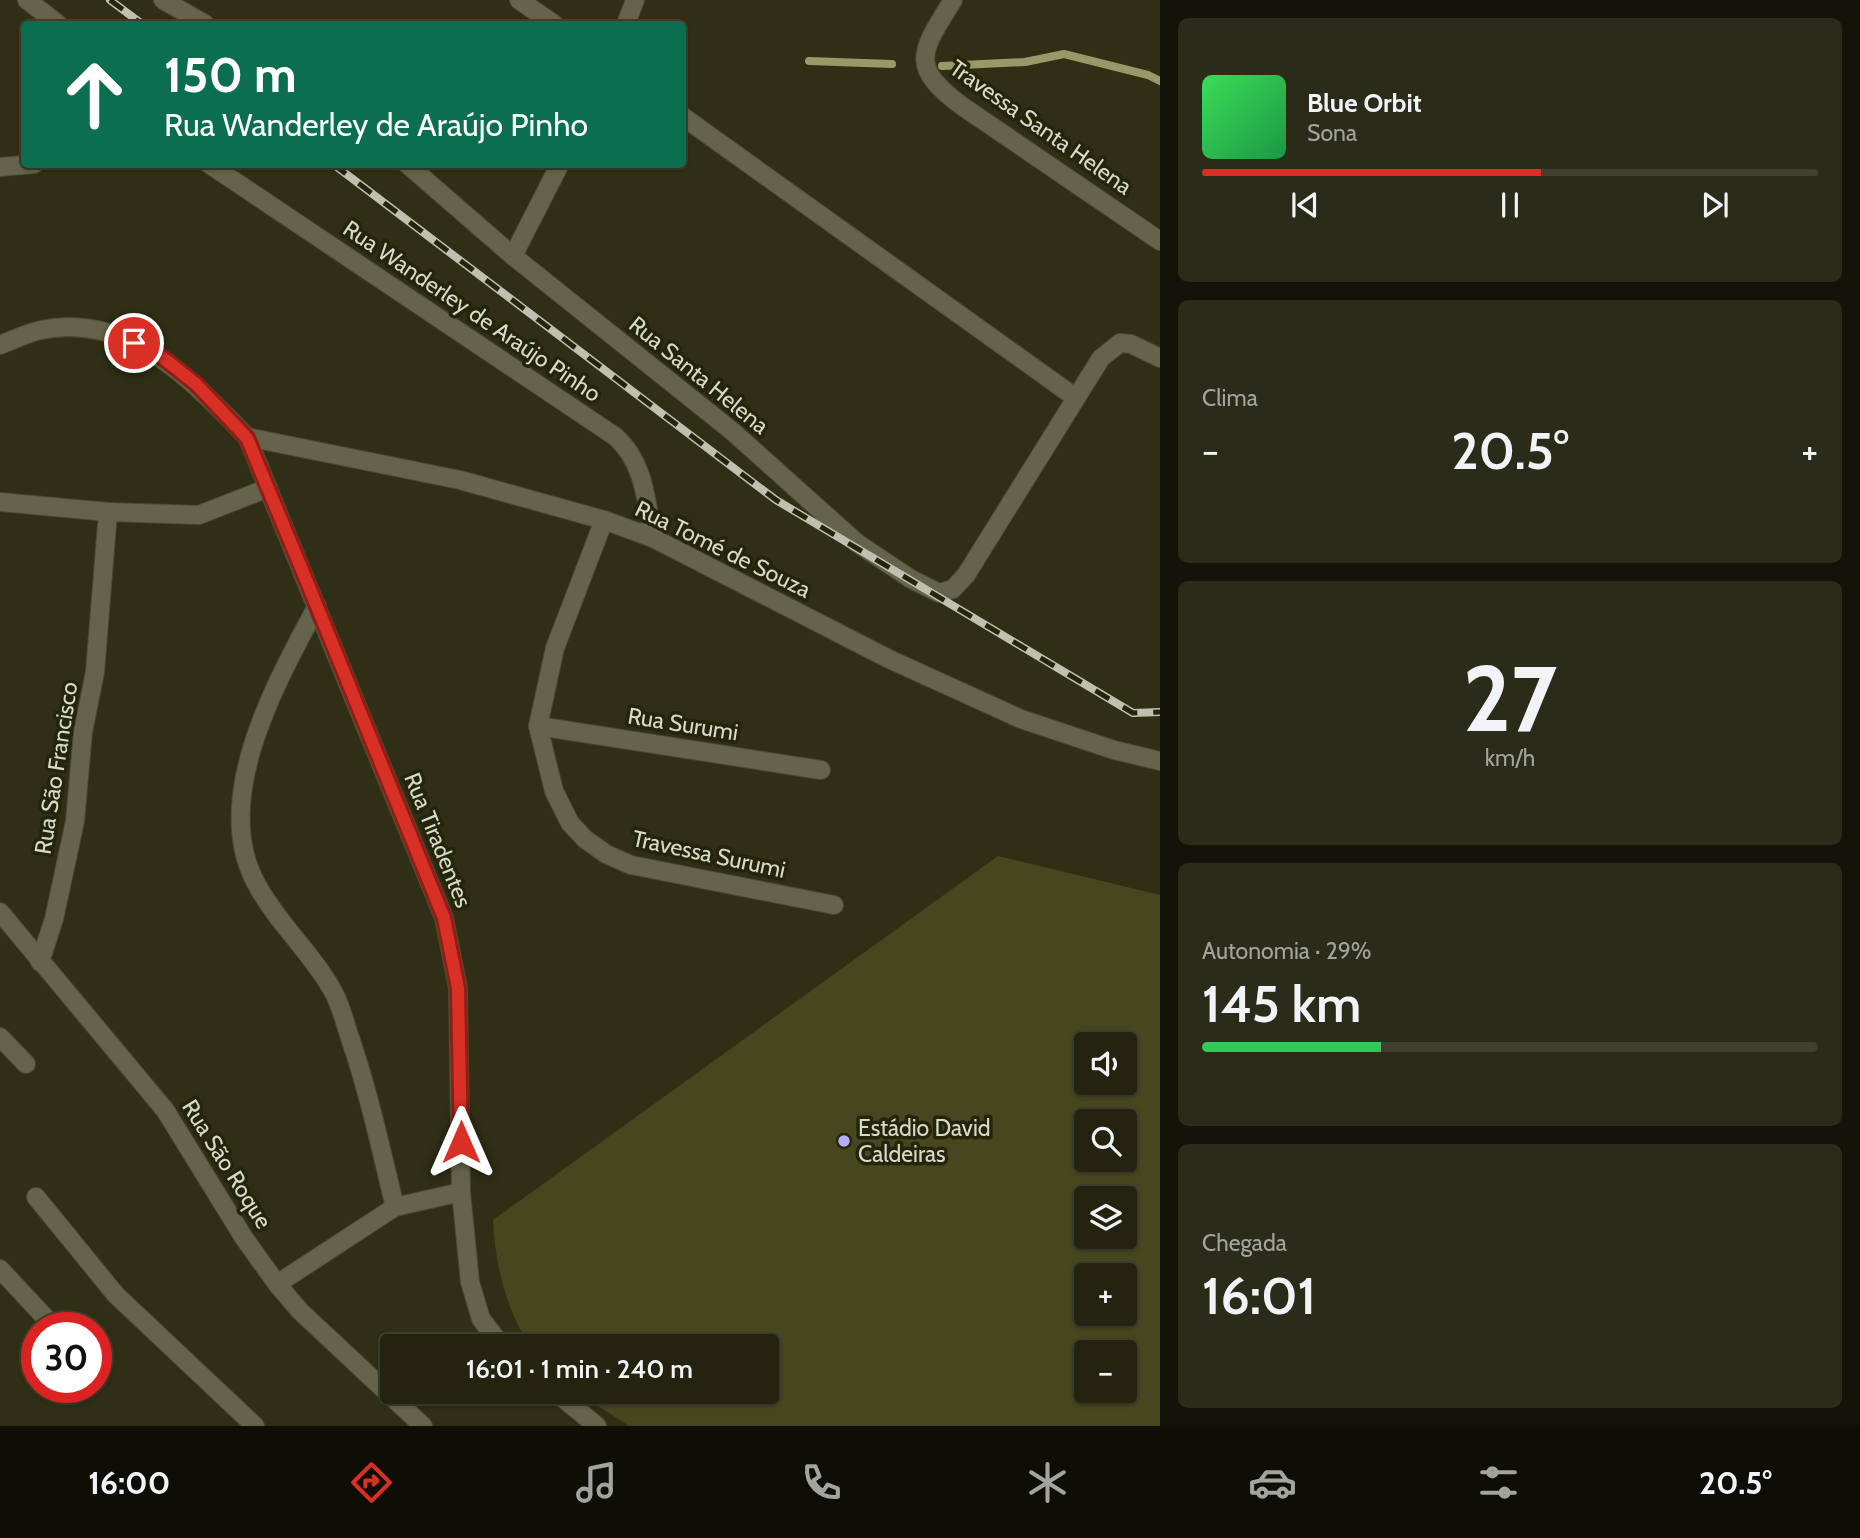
<!DOCTYPE html>
<html lang="pt">
<head>
<meta charset="utf-8">
<style>
  :root { --surface:#232310; --page:#2b2b19; --text:#f1f3f6; --muted:#a3a49f; --line:#404030; --accent:#d93025 }
  body { margin:0; font-family:Cabin,sans-serif; background:var(--page); color:var(--text); height:100vh; display:flex; flex-direction:column; font-size:26px; white-space:nowrap }
  * { box-sizing:border-box; margin:0 }
  p { font-size:23px; color:var(--muted) }
  .icon { flex:none; width:38px; height:38px; fill:none; stroke:currentColor; stroke-width:2; stroke-linecap:round; stroke-linejoin:round }
  .map { position:relative; flex:1; overflow:hidden }
  .drawer { display:flex; flex-direction:column; gap:18px; padding:18px; background:#131309; width:700px }
  .drawer>* { flex:none }
  .top-card { position:absolute; left:21px; top:21px; width:665px; height:147px; border-radius:7px; box-shadow:0 2px 5px #0004,0 0 0 2px var(--line); background:#0b6e4f; color:#fff; overflow:hidden }
  .buttons { position:absolute; left:1074px; top:1032px; display:grid; gap:14px }
  .buttons a { display:grid; place-items:center; width:63px; height:63px; border-radius:7px; background:var(--surface); box-shadow:0 2px 5px #0004,0 0 0 2px var(--line); font-size:35px }
  .speed { position:absolute; left:21px; top:1312px; display:flex; gap:14px; font-size:35px; font-weight:700; text-align:center }
  .speed>* { display:grid; place-content:center; width:91px; height:91px; border-radius:50%; background:var(--surface); box-shadow:0 2px 5px #0004,0 0 0 2px var(--line); line-height:1 }
  .speed .limit { border:10px solid #d22; background:#fff; color:#111 }
  .pin { position:absolute; display:grid; place-items:center; width:60px; height:60px; color:#fff; margin:-30px; border:4px solid #fff; border-radius:50%; box-shadow:0 2px 7px #0007 }
  .me { position:absolute; width:77px; margin:-38px; rotate:0deg; stroke-linejoin:round; filter:drop-shadow(0 0 5px #0008) }
  .turn { display:flex; align-items:center; gap:24px; height:147px; padding:0 28px; font-size:32px }
  .turn .icon { width:91px; height:91px; stroke-width:2.5 }
  .turn b { display:block; font-size:49px; line-height:60px }
  .big { font-size:52px; font-weight:600; line-height:1.1 }
  .drawer .tile { flex:1; display:flex; flex-direction:column; justify-content:center; gap:10px; min-width:0; padding:0 24px; border-radius:10px; background:var(--page) }
  .drawer .dial { align-items:center; gap:0 }
  .dial b { font-size:91px; line-height:1 }
  .song { display:flex; align-items:center; gap:21px }
  .cover { width:84px; height:84px; border-radius:10px; background:linear-gradient(135deg,hsl(130 70% 55%),hsl(140 70% 35%)) }
  .played { height:7px; border-radius:4px; background:linear-gradient(90deg,var(--accent) 55%,var(--line) 55%) }
  .keys { display:flex; justify-content:space-around; direction:ltr }
  .heat { display:flex; justify-content:space-between; align-items:center; font-size:38px; direction:ltr }
  .charge { height:10px; border-radius:5px; background:linear-gradient(90deg,#34c759 29%,var(--line) 0) }
  .trip { position:absolute; left:380px; top:1334px; width:399px; height:70px; border-radius:7px; background:var(--surface); box-shadow:0 2px 5px #0004,0 0 0 2px var(--line); font-weight:600; line-height:70px; text-align:center }
  .tab-bar { display:flex; height:112px; justify-content:space-around; align-items:center; background:#0e0e06; color:var(--muted) }
  .tab-bar .icon { width:49px; height:49px }
  .tab-bar .active { color:var(--accent) }
  .tab-bar b { font-size:32px; color:var(--text) }
  main { display:flex; flex:1; min-height:0 }
  .map>svg:first-child { display:block }
  .green { fill:#46471f; fill-rule:evenodd }
  .lines { fill:none; stroke-linecap:round; stroke-linejoin:round }
  .stream { stroke:#989968; stroke-width:8 }
  .street-casing { stroke:#4a4a32; stroke-width:20 }
  .street { stroke:#64644b; stroke-width:18 }
  .rail-casing { stroke:#bfc0b0; stroke-width:8 }
  .rail { stroke:#25250b; stroke-width:5; stroke-dasharray:16; stroke-linecap:butt }
  .route-casing { stroke:#8d1f18; stroke-width:18 }
  .route { stroke:#d93025; stroke-width:12 }
  .poi-dot { fill:#b5acf8; stroke:#25250b; stroke-width:2.5 }
  .labels { text-anchor:middle; stroke-width:7; stroke-linejoin:round; paint-order:stroke }
  .street-label { font-size:23px; fill:#d8d9ca; stroke:#25250b }
  .poi-label { font-size:23px; fill:#d8d9ca; stroke:#25250b; text-anchor:start }
</style>
</head>
<body>
<main>
<div class="map">
<svg width="1160" height="1426" viewBox="0 0 1160 1426">
  <rect width="100%" height="100%" fill="#2f2f15"/>
  <path class="green" d="M998,856L1160,895V1426H629L575,1391H766V1346H529C506,1307 495,1265 493,1220ZM1087,1045H1125V1083H1087ZM1087,1122H1125V1160H1087ZM1087,1199H1125V1237H1087ZM1087,1276H1125V1314H1087ZM1087,1353H1125V1391H1087Z"/>
  <g class="lines">
    <g class="stream">
      <polyline points="809,61 892,64"/>
      <polyline points="942,66 1025,62 1064,54 1148,75 1160,81"/>
    </g>
    <defs>
      <g id="street">
        <polyline points="27,0 58,24"/>
        <polyline points="163,0 205,24"/>
        <polyline points="519,0 554,24"/>
        <path d="M953,0C921,52 908,66 962,106L1160,241"/>
        <polyline points="626,24 635,0"/>
        <polyline points="682,116 1076,398"/>
        <path d="M209,164L616,437C645,464 646,501 653,538"/>
        <polyline points="407,164 513,256 732,431 857,543 911,579 939,593 953,589 966,575 1101,358 1120,343 1131,344 1160,358"/>
        <polyline points="0,167 34,164"/>
        <polyline points="513,256 560,164"/>
        <path d="M0,345C13,340 27,333 41,330C128,312 192,380 247,437L444,918L458,988L461,1192L470,1282L481,1319L502,1346"/>
        <polyline points="247,437 460,480 604,520 653,538 889,659 1021,719 1114,750 1160,761"/>
        <polyline points="0,502 108,512 95,672 83,732 75,821 54,919 40,962"/>
        <polyline points="108,512 199,515 268,488"/>
        <polyline points="604,520 555,648 538,726 554,791 570,823 585,839 606,854 631,865 834,905"/>
        <path d="M317,606C277,681 209,800 257,885C278,924 313,954 334,993C341,1006 345,1023 350,1038C369,1093 381,1150 395,1207"/>
        <polyline points="538,726 821,770"/>
        <polyline points="0,912 165,1110 244,1238 277,1284 395,1207 461,1192"/>
        <polyline points="0,1037 26,1064"/>
        <polyline points="36,1197 116,1295 255,1426"/>
        <polyline points="0,1269 55,1328"/>
        <polyline points="277,1284 300,1311 423,1426"/>
        <polyline points="554,1391 597,1426"/>
      </g>
    </defs>
    <use href="#street" class="street-casing"/>
    <use href="#street" class="street"/>
    <defs>
      <g id="rail">
        <polyline points="110,0 142,24"/>
        <polyline points="333,164 776,500 1133,713 1160,712"/>
      </g>
    </defs>
    <use href="#rail" class="rail-casing"/>
    <use href="#rail" class="rail"/>
  </g>
  <g class="lines">
    <defs>
      <polyline id="route" points="134,343 158,354 196,384 247,438 307,582 444,918 458,988 461,1142"/>
    </defs>
    <use href="#route" class="route-casing"/>
    <use href="#route" class="route"/>
  </g>
  <circle class="poi-dot" cx="844" cy="1141" r="7"/>
  <g class="labels">
    <g class="street-label">
      <text transform="translate(1041 127) rotate(35)" y="8">Travessa Santa Helena</text>
      <text transform="translate(472 311) rotate(34)" y="8">Rua Wanderley de Araújo Pinho</text>
      <text transform="translate(699 375) rotate(39)" y="8">Rua Santa Helena</text>
      <text transform="translate(723 549) rotate(26)" y="8">Rua Tomé de Souza</text>
      <text transform="translate(683 724) rotate(9)" y="8">Rua Surumi</text>
      <text transform="translate(56 768) rotate(-81)" y="8">Rua São Francisco</text>
      <text transform="translate(438 840) rotate(68)" y="8">Rua Tiradentes</text>
      <text transform="translate(709 854) rotate(12)" y="8">Travessa Surumi</text>
      <text transform="translate(227 1164) rotate(58)" y="8">Rua São Roque</text>
    </g>
    <g class="poi-label">
      <text x="858" y="1136">Estádio David<tspan x="858" dy="26">Caldeiras</tspan></text>
    </g>
  </g>
</svg>
<div class="buttons">
<a><svg class="icon" aria-label="sound" viewBox="0 0 24 24"><path d="M4 9h4l5-4v14l-5-4H4zM17 9q2 3 0 6"/></svg></a>
<a><svg class="icon" aria-label="search" viewBox="0 0 24 24"><circle cx="10" cy="10" r="6"/><path d="M15 15l6 6"/></svg></a>
<a><svg class="icon" aria-label="layers" viewBox="0 0 24 24"><path d="M12 4l9 5-9 5-9-5zM3 14l9 5 9-5"/></svg></a>
<a>+</a>
<a>−</a>
</div>
<div class="speed"><div class="limit">30</div></div>
<div class="pin" style="left:134px;top:343px;background:#d93025"><svg class="icon" aria-label="arrive" viewBox="0 0 24 24"><path d="M6 21V4h12l-3 4 3 4H6"/></svg></div>
<svg class="me" style="left:461px;top:1142px" viewBox="-20 -20 40 40"><path d="M0-17L14 15 0 8-14 15z" fill="#d93025" stroke="#fff" stroke-width="4"/></svg>
<div class="trip">16:01 · 1 min · 240 m</div>
<div class="top-card">
<div class="turn"><svg class="icon" aria-label="ahead" viewBox="0 0 24 24"><path d="M12 20V5M6 11l6-6 6 6"/></svg><div><b>150 m</b>Rua Wanderley de Araújo Pinho</div></div>
</div>
</div>
<section class="drawer">
<div class="tile">
<div class="song"><i class="cover"></i><div><b>Blue Orbit</b><p>Sona</p></div></div>
<div class="played"></div>
<div class="keys"><svg class="icon" aria-label="previous" viewBox="0 0 24 24"><path d="M18 5L8 12l10 7zM5 5v14"/></svg><svg class="icon" aria-label="pause" viewBox="0 0 24 24"><path d="M8 5v14M16 5v14"/></svg><svg class="icon" aria-label="next" viewBox="0 0 24 24"><path d="M6 5l10 7-10 7zM19 5v14"/></svg></div>
</div>
<div class="tile"><p>Clima</p>
<div class="heat"><a>−</a><b class="big">20.5°</b><a>+</a></div>
</div>
<div class="tile dial"><b>27</b><p>km/h</p></div>
<div class="tile"><p>Autonomia · 29%</p><b class="big">145 km</b><div class="charge"></div></div>
<div class="tile"><p>Chegada</p><b class="big">16:01</b></div>
</section>
</main>
<nav class="tab-bar">
<b>16:00</b>
<svg class="icon active" aria-label="directions" viewBox="0 0 24 24"><path d="M12 3l9 9-9 9-9-9zM9 14v-3h6M13 9l2 2-2 2"/></svg>
<svg class="icon" aria-label="music" viewBox="0 0 24 24"><path d="M9 18V5l10-2v13"/><circle cx="6" cy="18" r="3"/><circle cx="16" cy="16" r="3"/></svg>
<svg class="icon" aria-label="phone" viewBox="0 0 24 24"><path d="M5 4h4l2 5-3 2q2 4 5 5l2-3 5 2v4C11 20 4 13 5 4z"/></svg>
<svg class="icon" aria-label="climate" viewBox="0 0 24 24"><path d="M12 3v18M4 7l16 10M4 17L20 7"/></svg>
<svg class="icon" aria-label="car" viewBox="0 0 24 24"><path d="M5 17H2v-5l4-1 3-4h7l3 4 3 1v5h-3M9 17h6M6 11h13"/><circle cx="7" cy="17" r="2"/><circle cx="17" cy="17" r="2"/></svg>
<svg class="icon" aria-label="filters" viewBox="0 0 24 24"><path d="M4 7h16M4 17h16"/><circle cx="9" cy="7" r="2"/><circle cx="15" cy="17" r="2"/></svg>
<b>20.5°</b>
</nav>
</body>
</html>
